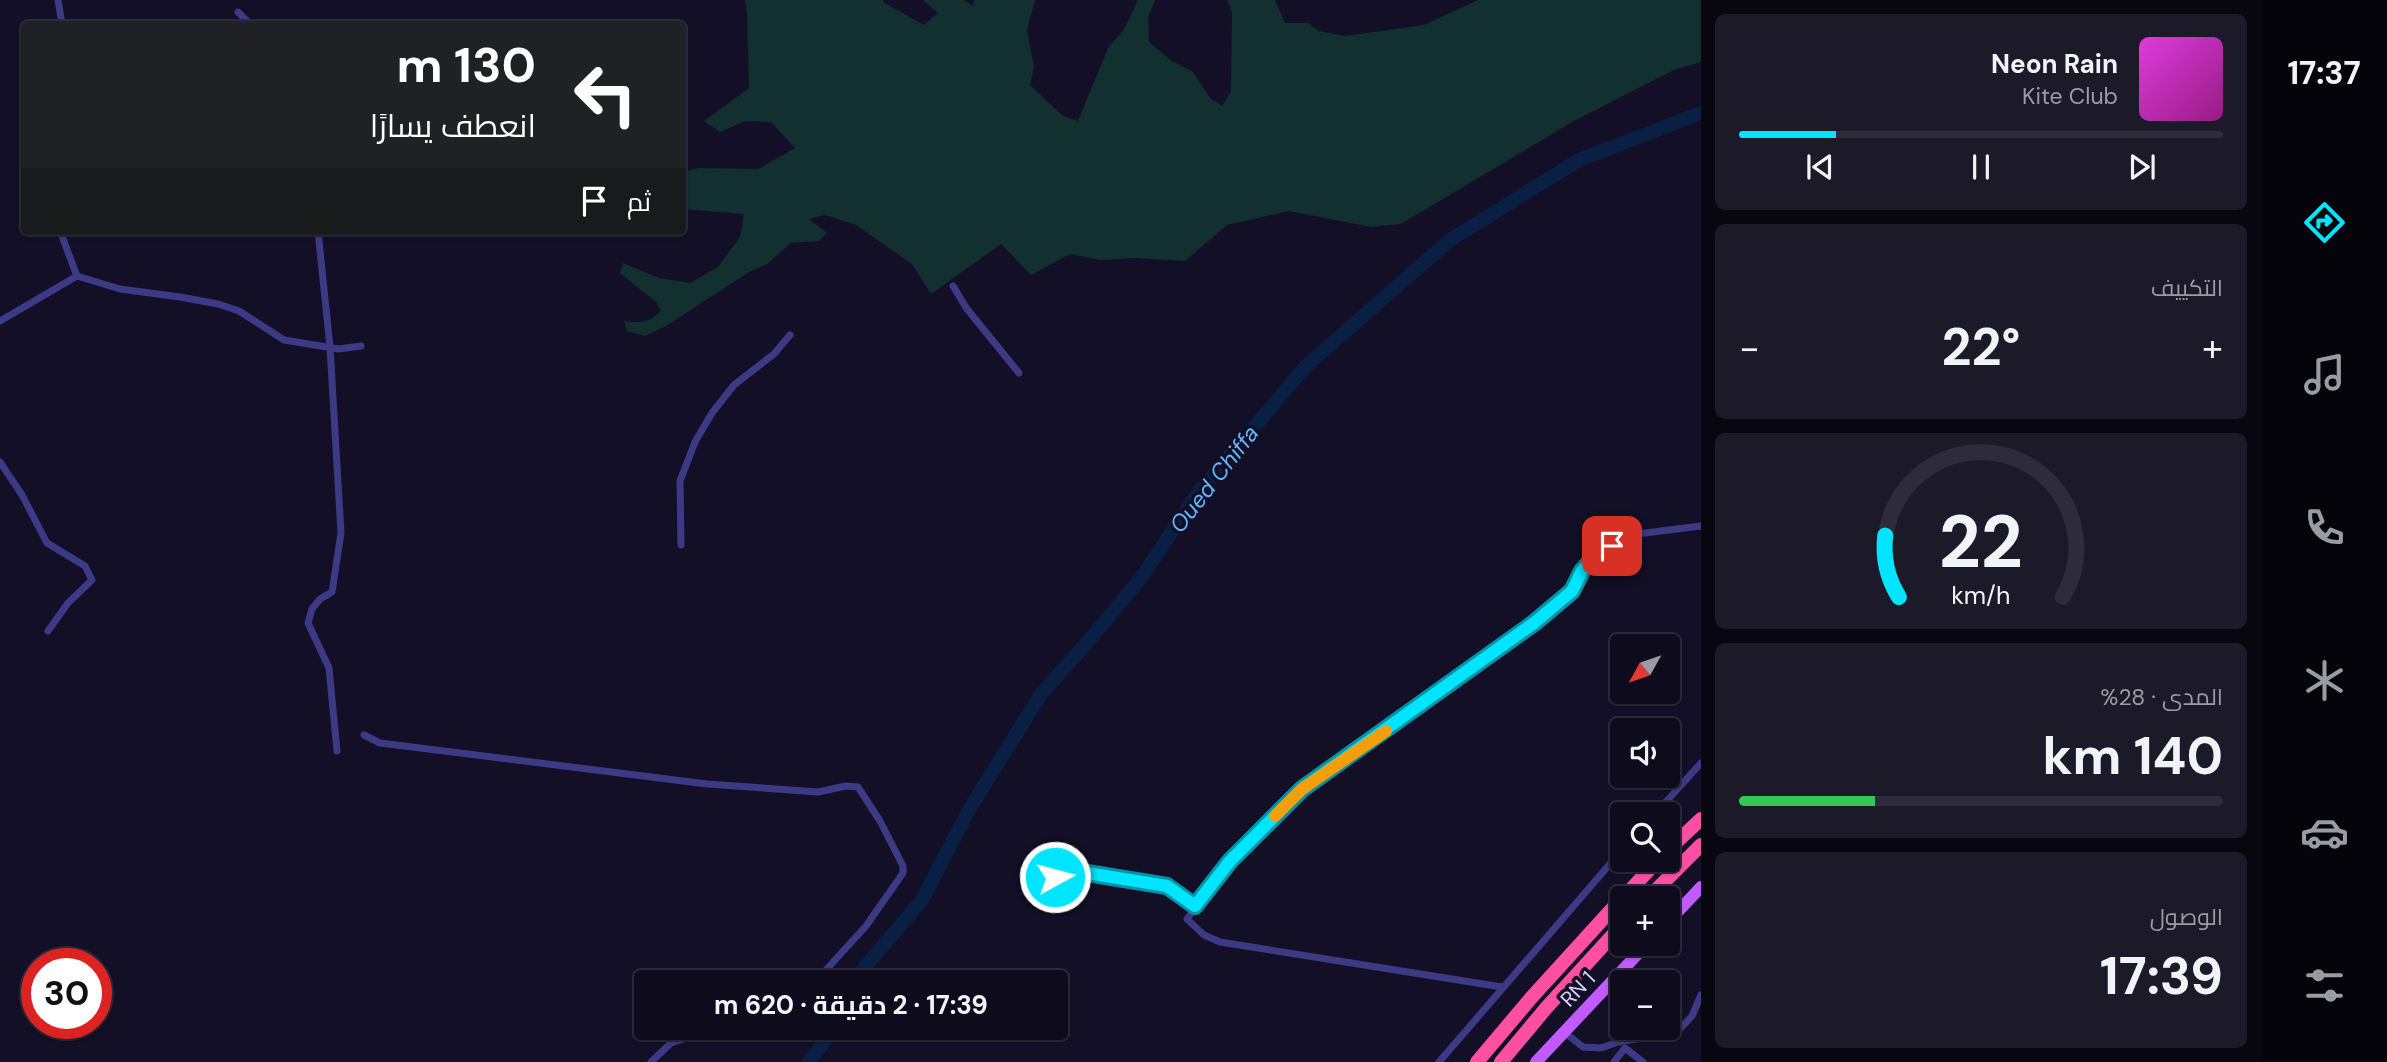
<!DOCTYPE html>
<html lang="ar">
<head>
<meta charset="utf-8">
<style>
  :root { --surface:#0e0b1c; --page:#1c1929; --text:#f1f3f6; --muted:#9b9ba3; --line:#2e2b3b; --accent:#00e5ff }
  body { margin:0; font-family:"DM Sans",Cairo,sans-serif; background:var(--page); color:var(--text); direction:rtl; height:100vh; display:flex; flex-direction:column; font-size:26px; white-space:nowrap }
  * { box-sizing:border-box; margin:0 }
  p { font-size:23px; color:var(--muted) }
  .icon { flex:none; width:38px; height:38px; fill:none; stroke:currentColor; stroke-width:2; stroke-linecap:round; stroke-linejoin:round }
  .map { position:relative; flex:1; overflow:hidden; direction:ltr }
  .drawer { display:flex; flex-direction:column; gap:14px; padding:14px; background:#08060f; width:560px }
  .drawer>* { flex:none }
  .hud { position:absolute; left:21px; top:21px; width:665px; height:214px; border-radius:7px; box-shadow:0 2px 5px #0004,0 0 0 2px var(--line); direction:rtl; background:#202124; color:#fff; overflow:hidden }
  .needle { width:46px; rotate:230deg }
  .buttons { position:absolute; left:1610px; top:634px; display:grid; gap:14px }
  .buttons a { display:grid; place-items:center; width:70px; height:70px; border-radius:7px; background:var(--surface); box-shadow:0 2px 5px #0004,0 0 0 2px var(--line); font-size:35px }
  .speed { position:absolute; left:21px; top:948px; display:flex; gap:14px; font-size:35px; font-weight:700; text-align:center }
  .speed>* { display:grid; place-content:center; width:91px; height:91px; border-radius:50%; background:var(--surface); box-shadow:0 2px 5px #0004,0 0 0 2px var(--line); line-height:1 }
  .speed .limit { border:10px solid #d22; background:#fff; color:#111 }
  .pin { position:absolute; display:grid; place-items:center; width:60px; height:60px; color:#fff; margin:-30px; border-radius:14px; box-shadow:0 4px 10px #0006 }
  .me { position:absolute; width:77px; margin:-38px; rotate:83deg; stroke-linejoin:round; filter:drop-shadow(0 0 5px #0008) }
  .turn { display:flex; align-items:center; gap:24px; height:147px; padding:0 35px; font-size:32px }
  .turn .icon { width:91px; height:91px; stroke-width:2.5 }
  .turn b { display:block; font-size:49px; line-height:60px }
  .then { display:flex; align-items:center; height:66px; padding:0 35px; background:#0003; gap:14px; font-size:26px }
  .big { font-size:52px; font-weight:700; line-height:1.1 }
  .drawer .tile { flex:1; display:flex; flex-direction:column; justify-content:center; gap:10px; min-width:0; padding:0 24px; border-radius:10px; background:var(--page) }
  .drawer .dial { align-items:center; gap:0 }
  .dial svg { height:182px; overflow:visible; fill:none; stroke:var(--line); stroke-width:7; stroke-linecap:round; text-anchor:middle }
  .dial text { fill:var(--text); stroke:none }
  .song { display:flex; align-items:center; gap:21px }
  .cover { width:84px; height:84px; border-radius:10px; background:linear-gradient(135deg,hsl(300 70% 55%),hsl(310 70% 35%)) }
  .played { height:7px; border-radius:4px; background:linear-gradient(90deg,var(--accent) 20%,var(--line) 20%) }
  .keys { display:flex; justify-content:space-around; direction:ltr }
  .heat { display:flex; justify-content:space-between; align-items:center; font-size:38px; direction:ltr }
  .charge { height:10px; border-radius:5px; background:linear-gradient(90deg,#34c759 28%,var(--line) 0) }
  .trip { position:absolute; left:634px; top:970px; width:434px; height:70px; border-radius:7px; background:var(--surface); box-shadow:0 2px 5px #0004,0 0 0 2px var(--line); font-weight:700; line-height:70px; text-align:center; direction:rtl }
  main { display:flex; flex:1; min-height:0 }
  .tabs { display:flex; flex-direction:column; width:126px; justify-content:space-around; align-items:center; background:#06040b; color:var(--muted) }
  .tabs .icon { width:49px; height:49px }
  .tabs .on { color:var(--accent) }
  .tabs b { font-size:32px; color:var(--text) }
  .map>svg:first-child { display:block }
  .green { fill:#12302f }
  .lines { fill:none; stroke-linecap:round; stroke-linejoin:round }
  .river { stroke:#0a1f44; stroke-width:14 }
  .street { stroke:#3d3a85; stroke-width:7 }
  .primary { stroke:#c25bff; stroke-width:12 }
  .highway { stroke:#ff4fa3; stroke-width:14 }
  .route-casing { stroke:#0095a6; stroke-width:18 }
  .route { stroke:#00e5ff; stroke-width:12 }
  .slow { stroke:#f59e0b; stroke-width:12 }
  .labels { text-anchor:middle; stroke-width:7; stroke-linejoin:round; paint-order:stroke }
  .street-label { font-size:21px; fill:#d9d4ff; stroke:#130f26 }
  .water-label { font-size:23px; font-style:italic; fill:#62b6ff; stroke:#130f26 }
</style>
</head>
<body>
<main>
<nav class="tabs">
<b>17:37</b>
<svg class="icon on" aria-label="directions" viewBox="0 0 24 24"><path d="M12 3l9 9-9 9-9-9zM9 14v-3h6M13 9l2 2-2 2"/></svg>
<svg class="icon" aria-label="music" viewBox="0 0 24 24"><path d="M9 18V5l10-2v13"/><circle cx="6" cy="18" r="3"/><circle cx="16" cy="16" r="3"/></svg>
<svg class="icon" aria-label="phone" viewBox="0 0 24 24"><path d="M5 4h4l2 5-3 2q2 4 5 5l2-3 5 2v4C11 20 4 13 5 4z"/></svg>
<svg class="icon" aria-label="climate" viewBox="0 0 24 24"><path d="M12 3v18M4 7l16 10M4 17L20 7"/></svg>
<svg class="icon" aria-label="car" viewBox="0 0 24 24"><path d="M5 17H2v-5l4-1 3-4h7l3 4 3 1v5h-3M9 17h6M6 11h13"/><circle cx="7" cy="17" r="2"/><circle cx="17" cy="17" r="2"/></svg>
<svg class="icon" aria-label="filters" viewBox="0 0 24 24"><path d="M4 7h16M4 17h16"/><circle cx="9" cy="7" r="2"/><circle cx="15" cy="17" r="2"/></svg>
</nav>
<section class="drawer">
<div class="tile">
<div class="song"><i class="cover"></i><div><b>Neon Rain</b><p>Kite Club</p></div></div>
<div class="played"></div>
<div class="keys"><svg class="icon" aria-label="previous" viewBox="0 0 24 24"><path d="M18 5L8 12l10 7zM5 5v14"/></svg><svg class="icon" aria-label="pause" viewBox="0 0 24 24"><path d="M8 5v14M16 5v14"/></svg><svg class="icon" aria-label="next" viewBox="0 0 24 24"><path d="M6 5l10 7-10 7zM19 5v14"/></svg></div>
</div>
<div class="tile"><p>التكييف</p>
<div class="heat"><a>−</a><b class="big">22°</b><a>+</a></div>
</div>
<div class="tile dial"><svg viewBox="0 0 100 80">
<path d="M14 69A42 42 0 1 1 86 69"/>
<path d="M14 69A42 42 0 0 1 8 42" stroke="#00e5ff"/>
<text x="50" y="56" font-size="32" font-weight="700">22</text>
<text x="50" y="72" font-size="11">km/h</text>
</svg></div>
<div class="tile"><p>المدى · 28%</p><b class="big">140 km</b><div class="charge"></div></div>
<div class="tile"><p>الوصول</p><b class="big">17:39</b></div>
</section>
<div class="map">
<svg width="1701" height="1062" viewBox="0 0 1701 1062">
  <rect width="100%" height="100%" fill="#130f26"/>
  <path class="green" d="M745,0H883V2L924,25L938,13L923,0H964L973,6L974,0H1035L1027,30L1034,67L1030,85L1063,116L1078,121L1108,48L1124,29L1138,0H1155L1148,17L1149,42L1172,61L1193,72L1210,98L1222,106L1231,91L1232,13L1227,0H1275L1285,23H1308L1319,31L1345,36L1424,25L1478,0H1701V62L1674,70L1572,122L1401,224L1371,227L1289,211L1227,225L1185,261L1135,258L1101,260L1070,254L1031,275L1001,244L931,294L912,264L856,225L825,215L809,219L827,233L819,241L791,243L767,264L749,272L666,326L645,336L627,331L624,321C641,323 649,324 661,310L656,302L620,273L623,263L659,278L690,283L718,267L740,237L744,214L683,209V172L699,168L758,169L795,148L771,122L745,121L720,132L704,121L749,88L747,12Z"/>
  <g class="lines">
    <g class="river">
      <polyline points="856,982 859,974 922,900 970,808 1041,694 1086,644 1141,578 1197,494 1306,366 1450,240 1579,160 1701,113"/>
      <polyline points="809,1062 835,1027"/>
    </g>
    <g class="street">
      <polyline points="58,0 62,24"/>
      <polyline points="238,12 250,24"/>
      <polyline points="60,231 77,276"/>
      <polyline points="318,231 330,347 341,533 332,592 320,599 312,609 308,623 329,668 337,751"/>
      <polyline points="77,276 120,289 180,297 218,304 239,311 284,340 339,349 361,346"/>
      <polyline points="953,286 967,309 1019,373"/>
      <polyline points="0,321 77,276"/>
      <polyline points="0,462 22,495 47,543 85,566 92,580 68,603 48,631"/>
      <polyline points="681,545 680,481 695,442 712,413 734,385 774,354 790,335"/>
      <polyline points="364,735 380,743 707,784 818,792 846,786 858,787 880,821 903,866 903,873 866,926 815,982"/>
      <polyline points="1655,814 1701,763"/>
      <polyline points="1055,877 1081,872 1167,886 1195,906"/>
      <polyline points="1502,987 1220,942 1204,935 1187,919 1230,861 1302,789 1534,623 1572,591 1582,571 1591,561 1629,535 1701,526"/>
      <polyline points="1564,1032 1583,1047 1601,1048 1618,1042 1666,1034 1680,1029 1692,1016 1701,995"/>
      <polyline points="651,1062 671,1043 723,1027"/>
      <polyline points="1439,1062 1622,850"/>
      <polyline points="1614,1062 1625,1048 1643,1062"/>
    </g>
    <g class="primary">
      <polyline points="1668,922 1701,887"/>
      <polyline points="1536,1062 1648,943"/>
    </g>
    <g class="highway">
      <polyline points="1668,850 1701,819"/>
      <polyline points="1623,898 1659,859"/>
      <polyline points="1648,898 1701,845"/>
      <polyline points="1477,1062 1531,998 1622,898"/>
      <polyline points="1501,1062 1547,1007 1622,925"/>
    </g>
  </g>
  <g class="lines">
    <defs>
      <polyline id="route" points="1055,877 1081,872 1167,886 1195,906 1230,861 1302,789 1534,623 1572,591 1582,571 1591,561 1612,546"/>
    </defs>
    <use href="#route" class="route-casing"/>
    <use href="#route" class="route"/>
    <polyline class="slow" points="1275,816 1302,789 1386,731"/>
  </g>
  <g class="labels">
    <g class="street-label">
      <text transform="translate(1578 989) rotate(-46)" y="7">RN 1</text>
    </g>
    <g class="water-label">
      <text transform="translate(1214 479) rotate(-52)" y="8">Oued Chiffa</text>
    </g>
  </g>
</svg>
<div class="buttons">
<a><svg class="needle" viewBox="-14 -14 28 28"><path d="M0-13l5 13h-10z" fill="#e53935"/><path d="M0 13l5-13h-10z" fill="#9b9ba3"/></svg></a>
<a><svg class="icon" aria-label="sound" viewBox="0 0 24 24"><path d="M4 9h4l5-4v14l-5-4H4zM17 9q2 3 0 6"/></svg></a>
<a><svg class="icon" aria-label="search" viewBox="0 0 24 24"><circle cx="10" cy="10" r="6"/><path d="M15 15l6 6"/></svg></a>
<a>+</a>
<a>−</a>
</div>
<div class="speed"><div class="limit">30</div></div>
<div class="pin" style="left:1612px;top:546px;background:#d93025"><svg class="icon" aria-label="arrive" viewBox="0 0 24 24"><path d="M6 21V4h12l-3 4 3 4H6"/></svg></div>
<svg class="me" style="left:1055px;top:877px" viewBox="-20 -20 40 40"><circle r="17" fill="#00e5ff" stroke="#fff" stroke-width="3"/><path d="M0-11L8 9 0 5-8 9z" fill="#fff"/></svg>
<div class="trip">17:39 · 2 دقيقة · 620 m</div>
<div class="hud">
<div class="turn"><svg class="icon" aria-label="left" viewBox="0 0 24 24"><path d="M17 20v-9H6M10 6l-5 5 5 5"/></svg><div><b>130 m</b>انعطف يسارًا</div></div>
<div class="then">ثم<svg class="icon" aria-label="arrive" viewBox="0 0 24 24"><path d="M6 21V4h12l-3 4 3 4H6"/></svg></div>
</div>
</div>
</main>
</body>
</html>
